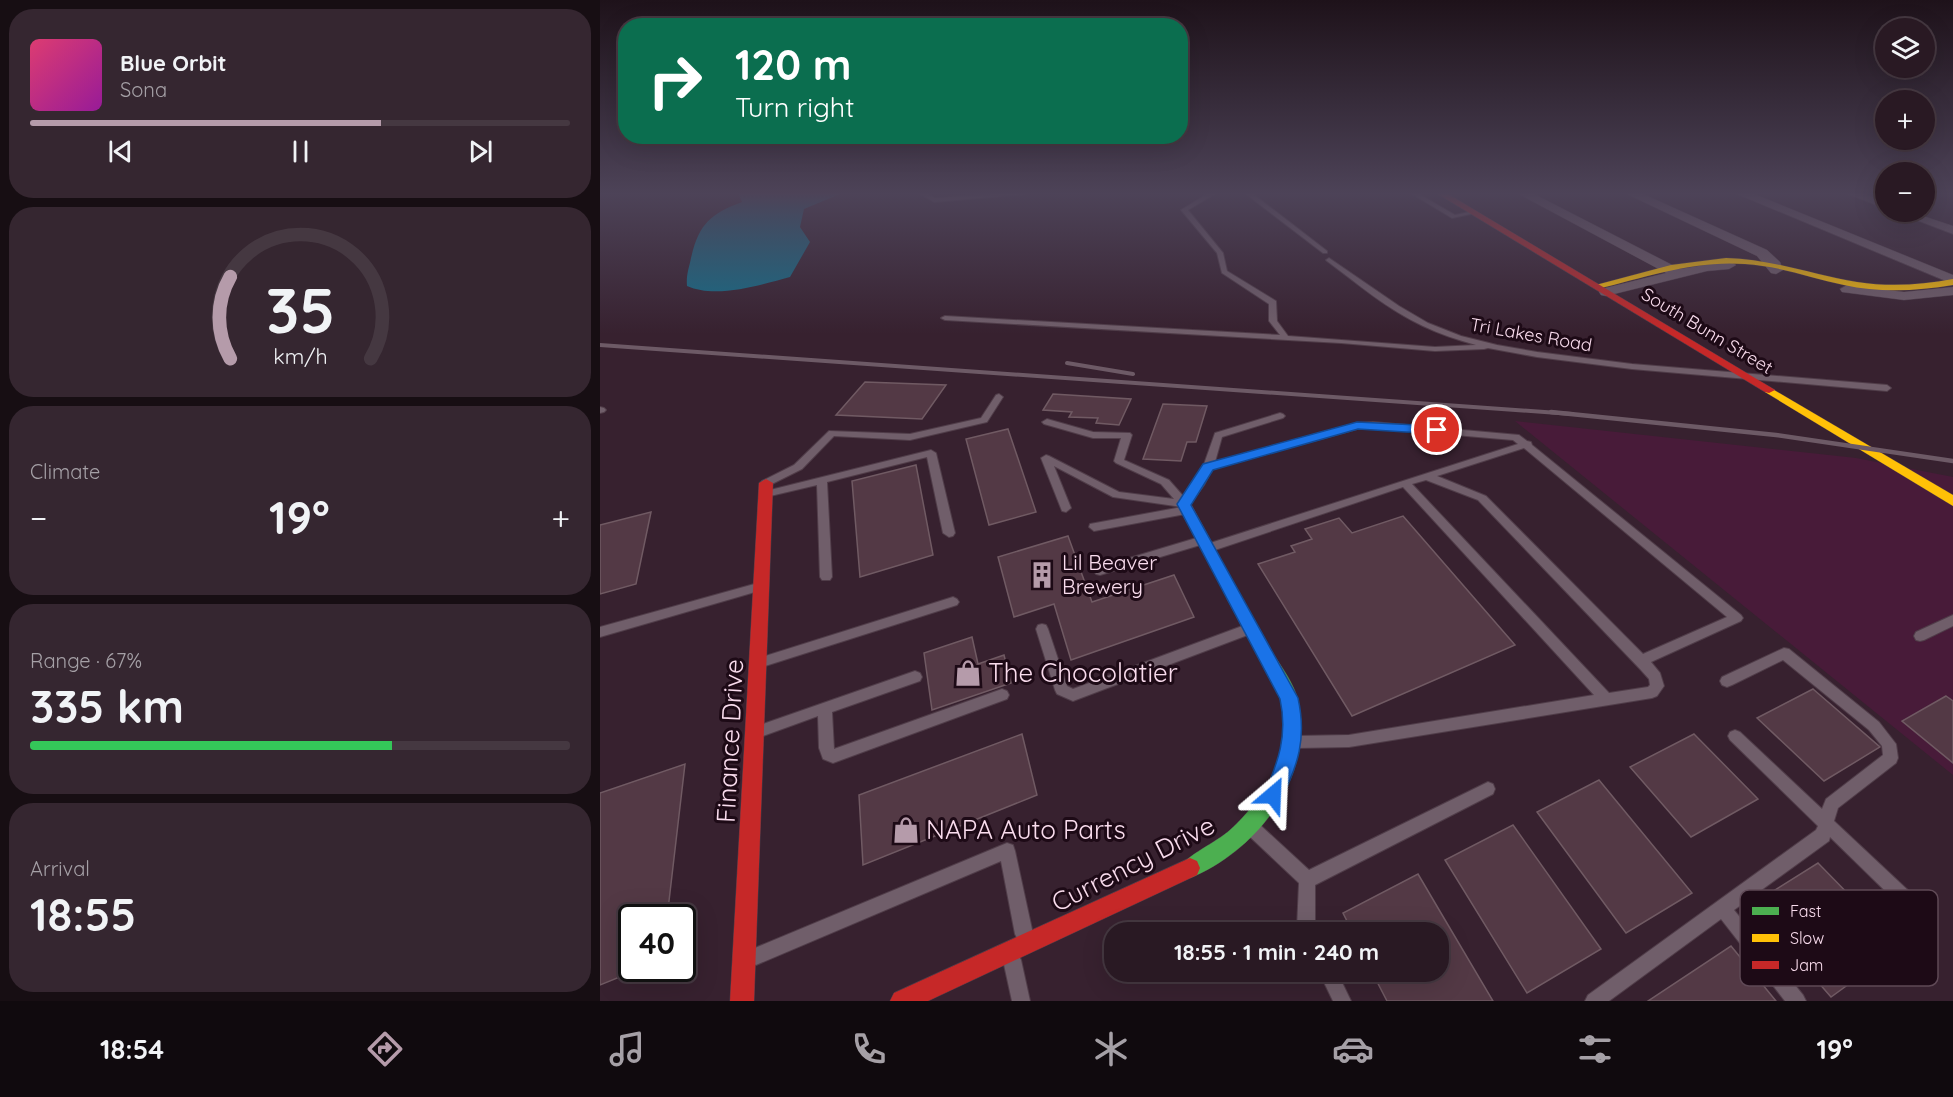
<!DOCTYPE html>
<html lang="en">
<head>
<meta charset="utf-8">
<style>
  :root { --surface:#291923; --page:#352630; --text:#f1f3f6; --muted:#a5a0a6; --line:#453841; --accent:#b59baa }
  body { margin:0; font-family:Quicksand,sans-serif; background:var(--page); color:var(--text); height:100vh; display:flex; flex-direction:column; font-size:22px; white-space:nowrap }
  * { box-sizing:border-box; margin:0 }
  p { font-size:20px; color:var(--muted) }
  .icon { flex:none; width:33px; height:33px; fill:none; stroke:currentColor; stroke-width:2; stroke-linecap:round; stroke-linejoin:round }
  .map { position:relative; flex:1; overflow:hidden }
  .sheet { display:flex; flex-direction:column; gap:9px; padding:9px; background:#170e13; width:600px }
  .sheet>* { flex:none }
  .hud { position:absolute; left:18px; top:18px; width:570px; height:126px; border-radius:24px; box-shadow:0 6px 24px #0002,0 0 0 2px var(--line); background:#0b6e4f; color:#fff; overflow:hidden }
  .controls { position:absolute; left:1275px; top:18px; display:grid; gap:12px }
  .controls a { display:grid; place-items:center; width:60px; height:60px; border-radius:50%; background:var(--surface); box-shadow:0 6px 24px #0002,0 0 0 2px var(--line); font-size:30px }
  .speed { position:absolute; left:18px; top:904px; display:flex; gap:12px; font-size:30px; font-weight:700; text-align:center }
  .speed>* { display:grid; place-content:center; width:78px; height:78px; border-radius:50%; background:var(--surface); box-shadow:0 6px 24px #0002,0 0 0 2px var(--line); line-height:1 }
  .speed .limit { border:3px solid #111; border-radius:9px; background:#fff; color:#111 }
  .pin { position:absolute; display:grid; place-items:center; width:51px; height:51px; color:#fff; margin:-26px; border:3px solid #fff; border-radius:50%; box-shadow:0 2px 6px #0007 }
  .me { position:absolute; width:66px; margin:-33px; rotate:26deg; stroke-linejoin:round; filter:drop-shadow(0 0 4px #0008) }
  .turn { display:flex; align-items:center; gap:21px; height:126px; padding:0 18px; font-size:27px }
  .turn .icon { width:78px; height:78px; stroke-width:2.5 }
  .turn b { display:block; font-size:42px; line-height:51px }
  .big { font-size:45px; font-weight:700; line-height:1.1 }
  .sheet .widget { flex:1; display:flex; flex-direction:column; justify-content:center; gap:9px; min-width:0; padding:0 21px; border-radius:24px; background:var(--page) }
  .sheet .dial { align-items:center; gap:0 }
  .dial svg { height:156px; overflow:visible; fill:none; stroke:var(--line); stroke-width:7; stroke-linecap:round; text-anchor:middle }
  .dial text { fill:var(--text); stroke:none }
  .song { display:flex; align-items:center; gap:18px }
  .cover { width:72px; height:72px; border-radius:9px; background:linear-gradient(135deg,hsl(340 70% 55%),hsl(300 70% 35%)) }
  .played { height:6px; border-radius:3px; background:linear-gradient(90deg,var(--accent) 65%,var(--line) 65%) }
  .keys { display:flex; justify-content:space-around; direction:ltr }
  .heat { display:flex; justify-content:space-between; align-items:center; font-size:33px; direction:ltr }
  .charge { height:9px; border-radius:4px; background:linear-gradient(90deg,#34c759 67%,var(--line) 0) }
  .trip { position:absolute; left:504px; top:922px; width:345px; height:60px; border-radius:24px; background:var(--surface); box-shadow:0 6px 24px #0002,0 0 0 2px var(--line); font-weight:700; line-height:60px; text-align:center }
  .tabs { display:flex; height:96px; justify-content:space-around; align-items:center; background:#100a0e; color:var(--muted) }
  .tabs .icon { width:42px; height:42px }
  .tabs .active { color:var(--accent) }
  .tabs b { font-size:27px; color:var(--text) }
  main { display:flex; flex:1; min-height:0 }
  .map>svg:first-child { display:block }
  .built { fill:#481b39 }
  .water { fill:#136e89 }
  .building { fill:#533945; stroke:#705a63; stroke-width:1.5 }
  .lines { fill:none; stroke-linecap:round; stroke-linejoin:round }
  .lane-casing { stroke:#503d49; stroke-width:2 }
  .street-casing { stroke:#503d49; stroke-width:1 }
  .fast-casing { stroke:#503d49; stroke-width:1 }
  .slow-casing { stroke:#503d49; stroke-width:1 }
  .jam-casing { stroke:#503d49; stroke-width:1 }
  .lane { fill:#705e6a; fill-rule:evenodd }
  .street { fill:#705e6a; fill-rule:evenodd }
  .fast { fill:#4caf50; fill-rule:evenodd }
  .slow { fill:#ffc107; fill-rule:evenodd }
  .jam { fill:#c62828; fill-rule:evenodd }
  .rail-far1 { stroke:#6d5a66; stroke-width:4 }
  .rail { stroke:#6d5a66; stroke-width:4.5 }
  .route { fill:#1a73e8; stroke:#114b97; stroke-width:1.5 }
  .labels { text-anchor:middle; stroke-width:6; stroke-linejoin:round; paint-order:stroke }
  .far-street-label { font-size:18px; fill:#f9dced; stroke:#1d0a16 }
  .poi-label { font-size:21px; fill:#f9dced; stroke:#1d0a16; text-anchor:start }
  .near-poi-label { font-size:26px; fill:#f9dced; stroke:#1d0a16; text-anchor:start }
  .near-street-label { font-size:26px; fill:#f9dced; stroke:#1d0a16 }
  .key { fill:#1d0a16; stroke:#5f4956; stroke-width:1.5 }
  .key-label { font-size:16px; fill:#f9dced }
</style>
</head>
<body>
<main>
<section class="sheet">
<div class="widget">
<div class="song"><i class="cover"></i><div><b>Blue Orbit</b><p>Sona</p></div></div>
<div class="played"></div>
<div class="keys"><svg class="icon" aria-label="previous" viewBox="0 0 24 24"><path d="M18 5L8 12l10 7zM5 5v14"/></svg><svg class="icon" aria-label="pause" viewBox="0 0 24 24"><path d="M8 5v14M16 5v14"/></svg><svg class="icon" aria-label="next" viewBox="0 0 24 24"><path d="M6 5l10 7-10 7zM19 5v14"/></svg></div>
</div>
<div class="widget dial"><svg viewBox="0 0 100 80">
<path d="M14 69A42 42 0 1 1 86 69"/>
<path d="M14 69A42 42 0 0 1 14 27" stroke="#b59baa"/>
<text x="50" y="56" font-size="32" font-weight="700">35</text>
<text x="50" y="72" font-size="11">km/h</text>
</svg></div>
<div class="widget"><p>Climate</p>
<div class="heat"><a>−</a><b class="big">19°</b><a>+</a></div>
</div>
<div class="widget"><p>Range · 67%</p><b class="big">335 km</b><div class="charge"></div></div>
<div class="widget"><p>Arrival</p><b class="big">18:55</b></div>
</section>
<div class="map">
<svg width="1353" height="1001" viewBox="0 0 1353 1001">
  <rect width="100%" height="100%" fill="#37212f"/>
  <polygon class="built" points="915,421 1256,458 1353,477 1353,775"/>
  <path class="water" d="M139,194H240L204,209L200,227L210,242L190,277C160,285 116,299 87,286C86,275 89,268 91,258C99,224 110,214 142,202Z"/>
  <g class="building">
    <polygon points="265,382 346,385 322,419 236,415"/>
    <polygon points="453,394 531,399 519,425 496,423 498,418 469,417 472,412 443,410"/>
    <polygon points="563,404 607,406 596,442 587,442 581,461 543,459"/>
    <polygon points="408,429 436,512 389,525 366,439"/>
    <polygon points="316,465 333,555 260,577 252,481"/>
    <polygon points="51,512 36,584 0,594 0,525"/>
    <polygon points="803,516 915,645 752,716 658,564 695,552 691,546 712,539 705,529 739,518 752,533"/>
    <polygon points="468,536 492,602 574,575 594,617 471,660 454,604 414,617 398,557"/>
    <polygon points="372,637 378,664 404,655 411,683 332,710 324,653"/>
    <polygon points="1213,689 1280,747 1224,781 1157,718"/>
    <polygon points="1346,696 1353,701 1353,763 1302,721"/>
    <polygon points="422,734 437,795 263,865 259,795"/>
    <polygon points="1094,734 1158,799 1091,837 1030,767"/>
    <polygon points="85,764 67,918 32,918 32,972 0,985 0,793"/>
    <polygon points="999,780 1092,893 1026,933 937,812"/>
    <polygon points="913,825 1001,949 927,993 845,860"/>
    <polygon points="1218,863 1300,947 1231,997 1151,905"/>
    <polygon points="818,874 838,908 893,1001 787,1001 772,972 838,972 838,933 753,933 743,913"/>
    <polygon points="1131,946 1176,1001 1048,1001"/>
  </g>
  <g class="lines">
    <defs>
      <g id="lane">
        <polygon points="320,194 328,194 335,198 394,194 426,194 334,202"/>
        <path d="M607,194H615L588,210L623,253L627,271L676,301L677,321L688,336L835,347L876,345C858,340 840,334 823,326C788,310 758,284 727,261L726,260L729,258L799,306L828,323L861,336L897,345L937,352L1032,364L1287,385L1291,388L1287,391L1032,369L937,357L888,348L884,349L835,351L741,343L345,320L341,318L345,316L680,335L669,321V304L622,273L617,253L581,210Z"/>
        <polygon points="646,194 653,194 727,251 727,253 723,253"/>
        <polygon points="812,194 819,194 855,215 873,211 876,213 852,218"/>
        <polygon points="399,394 403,397 387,422 310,440 234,436 202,469 170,485 162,485 161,483 162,481 194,465 229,431 310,434 381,418 396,395"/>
        <polygon points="0,407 4,408 6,410 4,412 0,413"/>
        <path d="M680,413L683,414L685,416L683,418L622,437L615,462L757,423L773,422L919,435L927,441L931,442L932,445L1141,615L1143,618L1141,621L1051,662L1060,673L1064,686L1057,696L1052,698L749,747L696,748L691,747L689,742L691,737L696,736L749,735L994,695L803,487L612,551H604L602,548L604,545L918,444L913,440L773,428L757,429L612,469L604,485L588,507L592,510L591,513L494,531L489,527L490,524L582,507L513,497L454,466L471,508L466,512L462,511L441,458L446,455L449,456L519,492L574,499L561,484L516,463L514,461L521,438H493L444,424L442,422L447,419L493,432L530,433L532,435L524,460L569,480L584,497L596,482L603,467L615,433ZM924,448L1127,617L1043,654L886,496L837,476ZM826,480L878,500L1040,669L1049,679L1050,685L1048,687L1009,693L812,484Z"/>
        <polygon points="331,450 336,453 355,533 353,536 349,537 343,533 327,457 227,482 232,577 230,580 222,580 220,577 217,485 166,497 161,494 166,491"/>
        <polygon points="603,536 607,537 609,540 607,543 500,575 496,574 494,571 496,568"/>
        <polygon points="158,583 162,584 164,587 162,590 0,637 0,627"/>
        <polygon points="353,597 357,599 359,602 357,605 162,667 157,666 156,662 157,658 162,657"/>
        <polygon points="1353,615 1353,626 1324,640 1320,641 1316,640 1314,636 1316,632"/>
        <polygon points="442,624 446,625 448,629 467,686 473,689 645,625 649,624 653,625 655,629 653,633 473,701 457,694 455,690 436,629 438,625"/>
        <polygon points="1184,648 1189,649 1279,722 1296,744 1298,758 1296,763 1238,808 1234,821 1329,910 1331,916 1329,922 1323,924 1317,922 1230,837 1229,841 1134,910 1203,995 1206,1001 1185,1001 1121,919 1009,1001 985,1001 988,995 1216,830 1218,826 1130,740 1128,736 1130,732 1135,730 1140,732 1222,809 1226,799 1283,755 1282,746 1269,730 1183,660 1132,685 1127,687 1122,685 1120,681 1122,677"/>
        <polygon points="315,671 320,673 322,677 320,681 232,712 234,749 402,689 407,691 409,695 407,699 233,763 223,759 219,748 218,716 163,736 158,734 156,730 158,726 163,724"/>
        <polygon points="888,782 893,784 895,789 893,794 715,885 715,926 718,933 700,933 697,928 699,883 647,834 645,829 647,824 653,821 659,824 709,870"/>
        <polygon points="407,843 413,845 415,851 433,934 430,940 424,943 418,940 415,934 401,861 156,965 150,962 147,956 150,950"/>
        <polygon points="412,951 418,954 421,960 430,1001 412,1001 403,960 406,954"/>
        <polygon points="719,972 737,972 751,1001 733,1001"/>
      </g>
      <g id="street">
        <polygon points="919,194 934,194 1080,269 1129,261 1136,265 1129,269 1107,271 1006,296 1001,295 999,292 1001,289 1066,273"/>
        <polygon points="1027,194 1043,194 1167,250 1180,262 1183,270 1176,274 1171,273 1157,256"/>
        <polygon points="1137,194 1154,194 1353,275 1353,284"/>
        <polygon points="1248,194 1265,194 1286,202 1286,209"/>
        <polygon points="1295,212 1311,212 1353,226 1353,234"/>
        <polygon points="1247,285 1304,292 1353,287 1353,295 1304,300 1242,292 1240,289"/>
      </g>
      <path id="fast" d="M635,593L640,595C652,615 663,635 674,655C683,669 694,684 698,700C715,776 658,850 590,878L583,875L580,868C585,856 617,842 630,830C666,797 696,747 679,696C675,683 666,671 660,660C649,640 638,619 627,599L630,595Z"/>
      <g id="slow">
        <path d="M1126,258C1172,259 1213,275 1257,282C1289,287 1321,285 1353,279V285C1317,291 1280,293 1244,285C1211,278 1179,266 1145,264C1095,260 1046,277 997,289L992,286L1071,265Z"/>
        <polygon points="1169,387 1353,495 1353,506 1165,392 1165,388"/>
      </g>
      <g id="jam">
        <polygon points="838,194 848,194 1175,390 1169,393 1165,392"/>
        <polygon points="166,479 173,483 154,1001 130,1001 159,483"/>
        <polygon points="584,499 591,504 640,595 643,599 640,603 635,605 630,603 577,504"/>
        <polygon points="590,858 597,861 600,868 597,875 328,1001 290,1001 294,993"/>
      </g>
    </defs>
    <use href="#lane" class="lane-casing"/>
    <use href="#street" class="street-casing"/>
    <use href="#fast" class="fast-casing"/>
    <use href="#slow" class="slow-casing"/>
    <use href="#jam" class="jam-casing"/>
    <use href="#lane" class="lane"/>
    <use href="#street" class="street"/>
    <use href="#fast" class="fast"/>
    <use href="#slow" class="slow"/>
    <use href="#jam" class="jam"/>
    <g class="rail-far1">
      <polyline points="0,345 972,414"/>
      <polyline points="467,363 533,374"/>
    </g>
    <polyline class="rail" points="951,412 1176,435 1353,461"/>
  </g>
  <linearGradient id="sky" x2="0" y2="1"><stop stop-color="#1e121a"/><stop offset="0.58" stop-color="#4d4358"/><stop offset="1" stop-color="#4d4358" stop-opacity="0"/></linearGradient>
  <rect width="1353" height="334" fill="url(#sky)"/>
  <path class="route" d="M757,422L837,426L843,430L837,434L758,429L613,470L591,505L698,698C707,739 698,765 680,802L673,804L666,802L664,795C678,762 688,736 680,699L577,504L603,464Z"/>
  <defs>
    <symbol id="building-bare" viewBox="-9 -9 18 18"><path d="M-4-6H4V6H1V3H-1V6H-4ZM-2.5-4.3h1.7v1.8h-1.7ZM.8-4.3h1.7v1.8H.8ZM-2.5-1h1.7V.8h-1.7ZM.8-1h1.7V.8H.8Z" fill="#b59baa" stroke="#1d0a16" stroke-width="2.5" paint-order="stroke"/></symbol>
    <symbol id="shop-bare" viewBox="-9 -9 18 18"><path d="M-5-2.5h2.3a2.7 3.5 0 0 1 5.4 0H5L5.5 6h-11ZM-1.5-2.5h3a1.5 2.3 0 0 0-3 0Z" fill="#b59baa" stroke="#1d0a16" stroke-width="2.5" paint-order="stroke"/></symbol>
  </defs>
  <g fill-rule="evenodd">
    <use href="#building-bare" x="423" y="556" width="38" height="38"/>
    <use href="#shop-bare" x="349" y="654" width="38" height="38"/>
    <use href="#shop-bare" x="287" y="811" width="38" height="38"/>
  </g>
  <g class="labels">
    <g class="far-street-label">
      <text transform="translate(1107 331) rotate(31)" y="6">South Bunn Street</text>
      <text transform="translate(931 335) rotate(10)" y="6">Tri Lakes Road</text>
    </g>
    <g class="poi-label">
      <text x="462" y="570">Lil Beaver<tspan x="462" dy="24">Brewery</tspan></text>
    </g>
    <g class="near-poi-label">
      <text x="388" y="682">The Chocolatier</text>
      <text x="326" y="839">NAPA Auto Parts</text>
    </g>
    <g class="near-street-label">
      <text transform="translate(130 741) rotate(-87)" y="9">Finance Drive</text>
      <text transform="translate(533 864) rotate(-27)" y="9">Currency Drive</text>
    </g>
  </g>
  <rect x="1140" y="890" width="198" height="96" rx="9" class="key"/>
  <rect x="1152" y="907" width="27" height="8" fill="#4caf50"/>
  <rect x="1152" y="934" width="27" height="8" fill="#ffc107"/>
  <rect x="1152" y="961" width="27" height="8" fill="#c62828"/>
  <g class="key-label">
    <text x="1190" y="917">Fast</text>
    <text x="1190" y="944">Slow</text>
    <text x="1190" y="971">Jam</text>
  </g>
</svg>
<div class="controls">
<a><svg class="icon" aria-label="layers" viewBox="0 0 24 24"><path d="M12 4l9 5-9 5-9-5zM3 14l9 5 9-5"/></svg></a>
<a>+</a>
<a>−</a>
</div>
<div class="speed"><div class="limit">40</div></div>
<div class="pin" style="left:837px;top:430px;background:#d93025"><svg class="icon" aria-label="arrive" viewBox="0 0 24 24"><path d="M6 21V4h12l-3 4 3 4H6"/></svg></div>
<svg class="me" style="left:673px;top:795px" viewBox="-20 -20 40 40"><path d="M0-17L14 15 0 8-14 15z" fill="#1a73e8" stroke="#fff" stroke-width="4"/></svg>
<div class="trip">18:55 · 1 min · 240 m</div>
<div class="hud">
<div class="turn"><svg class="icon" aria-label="right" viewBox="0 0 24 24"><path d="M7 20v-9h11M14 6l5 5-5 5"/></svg><div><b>120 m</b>Turn right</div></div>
</div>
</div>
</main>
<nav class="tabs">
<b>18:54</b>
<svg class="icon active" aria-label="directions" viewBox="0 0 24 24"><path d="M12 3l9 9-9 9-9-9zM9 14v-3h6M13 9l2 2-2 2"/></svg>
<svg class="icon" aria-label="music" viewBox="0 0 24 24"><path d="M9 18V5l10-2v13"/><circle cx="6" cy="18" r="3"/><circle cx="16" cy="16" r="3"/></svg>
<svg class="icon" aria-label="phone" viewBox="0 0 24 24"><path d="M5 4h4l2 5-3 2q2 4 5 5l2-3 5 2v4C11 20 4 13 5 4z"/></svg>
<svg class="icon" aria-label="climate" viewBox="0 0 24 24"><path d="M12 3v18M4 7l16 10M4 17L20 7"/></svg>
<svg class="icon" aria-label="car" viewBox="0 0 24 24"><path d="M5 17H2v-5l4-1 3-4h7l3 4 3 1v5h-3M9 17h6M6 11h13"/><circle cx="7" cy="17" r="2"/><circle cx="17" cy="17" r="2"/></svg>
<svg class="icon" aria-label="filters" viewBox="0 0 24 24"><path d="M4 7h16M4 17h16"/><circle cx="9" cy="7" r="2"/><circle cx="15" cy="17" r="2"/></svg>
<b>19°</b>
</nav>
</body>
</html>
